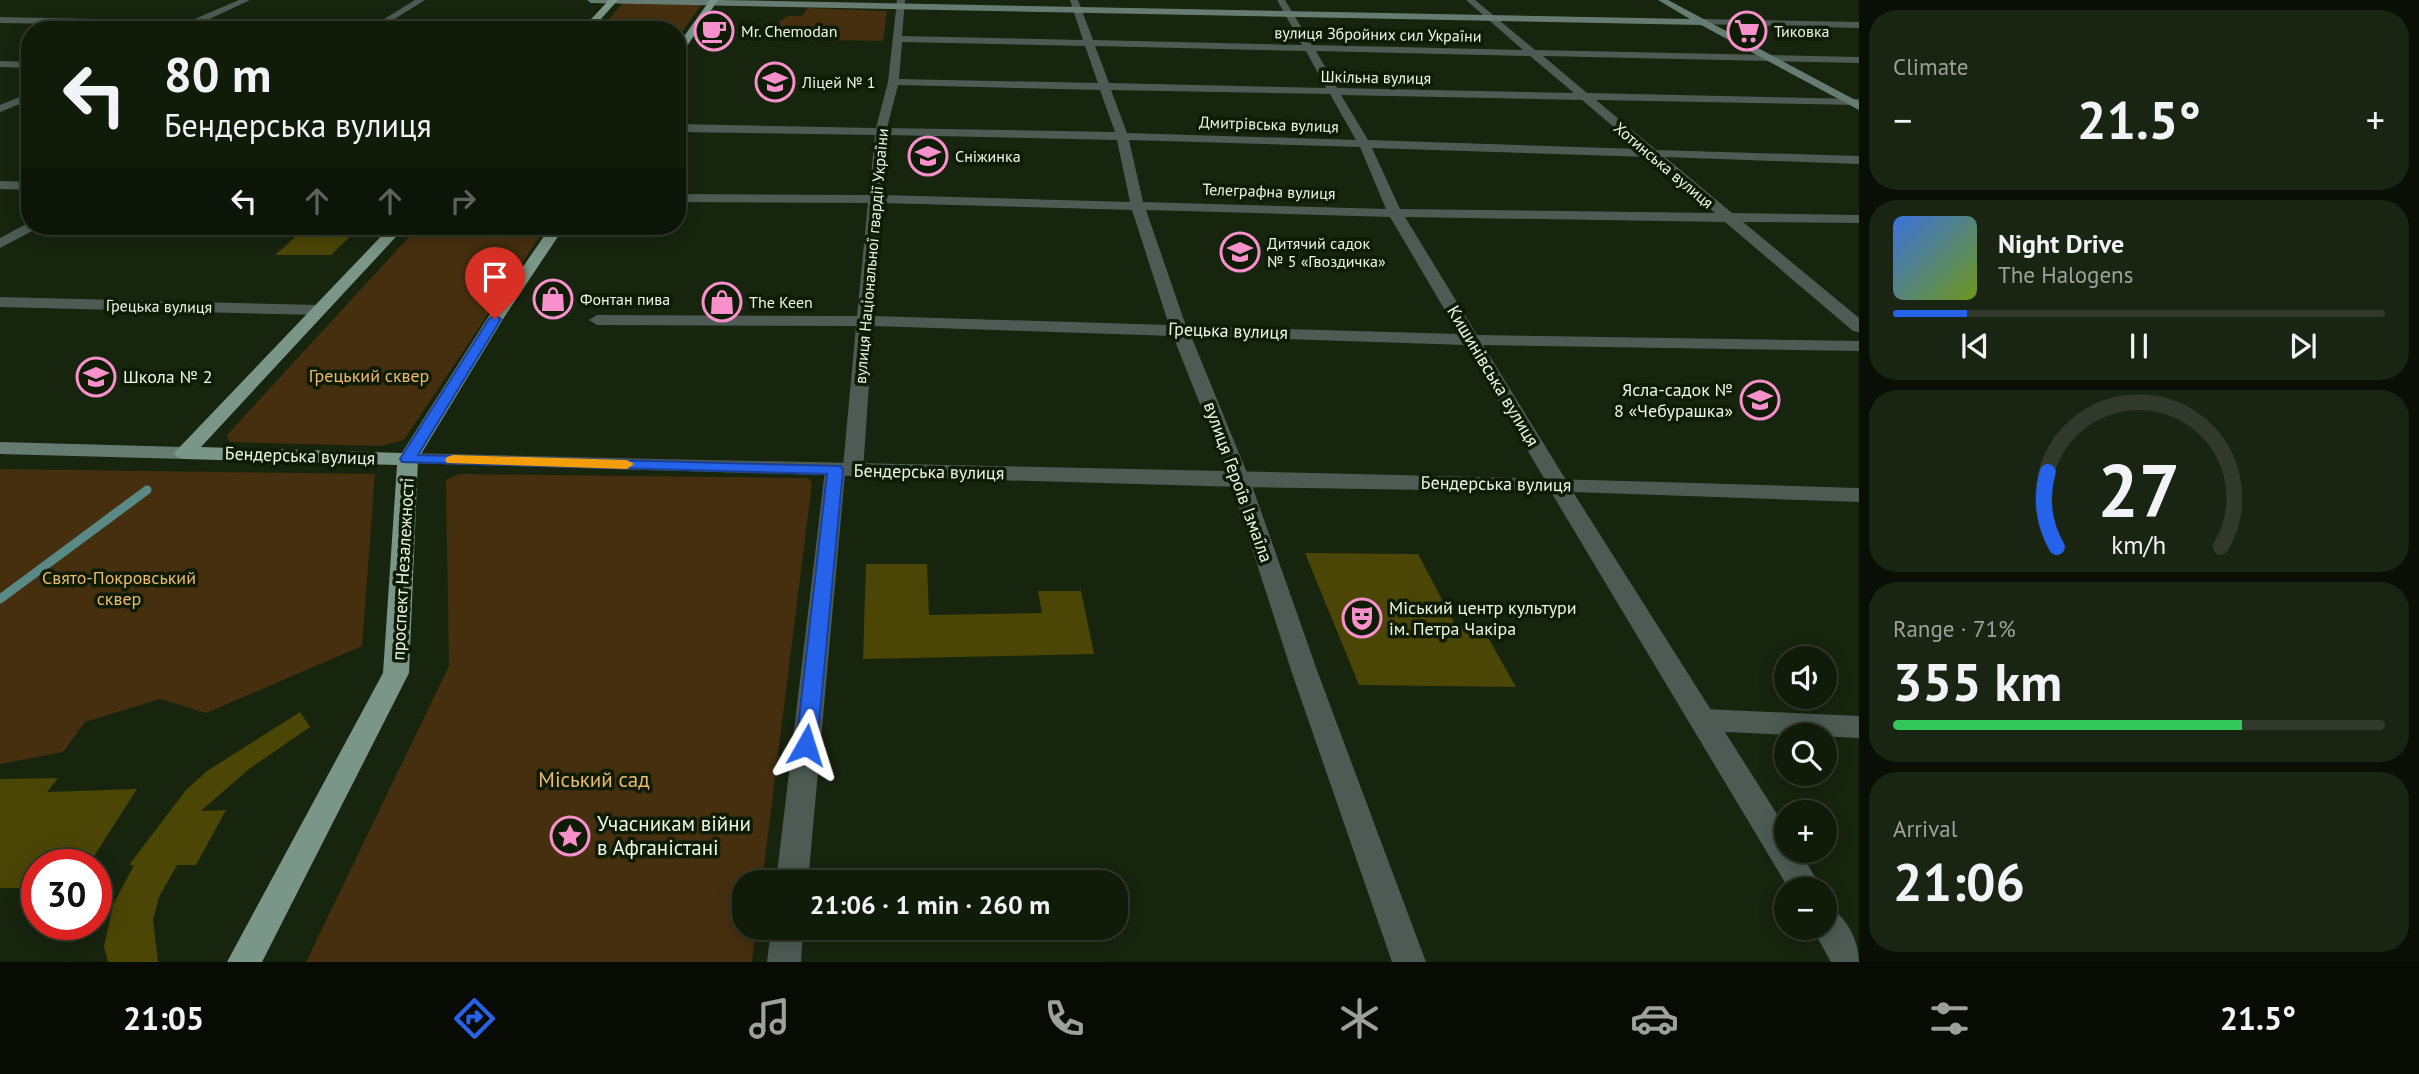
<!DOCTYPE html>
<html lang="en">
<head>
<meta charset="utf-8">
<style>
  :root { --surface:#111b0a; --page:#1a2413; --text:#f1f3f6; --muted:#9ca19c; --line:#30392b; --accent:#2563eb }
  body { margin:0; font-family:"PT Sans",sans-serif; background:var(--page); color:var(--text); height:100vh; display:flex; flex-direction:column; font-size:26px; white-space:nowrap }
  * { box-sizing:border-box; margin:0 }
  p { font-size:23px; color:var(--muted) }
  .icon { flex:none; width:38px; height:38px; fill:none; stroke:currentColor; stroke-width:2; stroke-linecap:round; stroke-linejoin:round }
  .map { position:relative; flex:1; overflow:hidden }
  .sheet { display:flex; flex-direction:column; gap:10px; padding:10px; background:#090f06; width:560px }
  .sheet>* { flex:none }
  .banner { position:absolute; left:21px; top:21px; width:665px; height:214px; border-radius:28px; box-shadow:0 4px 18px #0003,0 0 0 2px var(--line); background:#111b0a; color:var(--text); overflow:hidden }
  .fabs { position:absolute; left:1774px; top:646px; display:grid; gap:14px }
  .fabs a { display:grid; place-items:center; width:63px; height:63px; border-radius:50%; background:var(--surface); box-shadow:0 4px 18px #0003,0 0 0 2px var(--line); font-size:35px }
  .speed { position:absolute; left:21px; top:849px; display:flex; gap:14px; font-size:35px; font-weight:700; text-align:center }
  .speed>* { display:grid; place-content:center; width:91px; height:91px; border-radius:50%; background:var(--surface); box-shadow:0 4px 18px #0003,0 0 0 2px var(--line); line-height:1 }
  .speed .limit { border:10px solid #d22; background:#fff; color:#111 }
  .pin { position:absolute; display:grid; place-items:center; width:60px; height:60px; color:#fff; margin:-72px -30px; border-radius:50% 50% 50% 0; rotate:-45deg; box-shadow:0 0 7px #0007 }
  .pin .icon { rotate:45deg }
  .me { position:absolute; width:77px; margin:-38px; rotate:6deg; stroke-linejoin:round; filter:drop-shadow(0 0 5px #0008) }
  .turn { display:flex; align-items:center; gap:24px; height:147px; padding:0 28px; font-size:32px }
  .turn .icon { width:91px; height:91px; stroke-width:2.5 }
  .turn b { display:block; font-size:49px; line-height:60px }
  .lanes { display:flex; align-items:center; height:66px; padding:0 28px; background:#0003; justify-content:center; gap:35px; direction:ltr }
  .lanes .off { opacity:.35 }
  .big { font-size:52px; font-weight:600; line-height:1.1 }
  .sheet .tile { flex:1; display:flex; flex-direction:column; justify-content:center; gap:10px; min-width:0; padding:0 24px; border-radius:28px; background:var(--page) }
  .sheet .dial { align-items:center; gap:0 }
  .dial svg { height:182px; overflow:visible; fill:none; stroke:var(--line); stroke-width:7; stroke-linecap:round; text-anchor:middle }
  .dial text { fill:var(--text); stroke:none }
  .song { display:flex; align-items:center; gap:21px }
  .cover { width:84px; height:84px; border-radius:10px; background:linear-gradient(135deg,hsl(220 70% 55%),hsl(80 70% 35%)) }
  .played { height:7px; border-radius:4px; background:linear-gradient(90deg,var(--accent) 15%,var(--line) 15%) }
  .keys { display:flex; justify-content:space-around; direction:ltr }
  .heat { display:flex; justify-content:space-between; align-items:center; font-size:38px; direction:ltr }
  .charge { height:10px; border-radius:5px; background:linear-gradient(90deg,#34c759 71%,var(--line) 0) }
  .trip { position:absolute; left:732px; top:870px; width:396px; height:70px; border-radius:28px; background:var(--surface); box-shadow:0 4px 18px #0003,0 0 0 2px var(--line); font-weight:600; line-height:70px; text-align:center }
  .tabs { display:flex; height:112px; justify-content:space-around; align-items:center; background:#070b04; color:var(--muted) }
  .tabs .icon { width:49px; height:49px }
  .tabs .on { color:var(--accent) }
  .tabs b { font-size:32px; color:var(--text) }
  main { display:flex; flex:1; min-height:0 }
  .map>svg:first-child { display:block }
  .green { fill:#452f0e }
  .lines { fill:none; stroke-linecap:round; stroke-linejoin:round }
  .stream { stroke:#5a8a85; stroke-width:9 }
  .building { fill:#4b4605 }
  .minor { fill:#4d5b54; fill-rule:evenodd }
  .tertiary { fill:#4d5b54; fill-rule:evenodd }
  .secondary { fill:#667c72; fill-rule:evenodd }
  .primary { fill:#7a9688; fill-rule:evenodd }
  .route { fill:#2563eb; stroke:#184099; stroke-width:2 }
  .slow { fill:#f59e0b }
  .labels { text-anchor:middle; stroke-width:7; stroke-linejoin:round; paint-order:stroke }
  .far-poi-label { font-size:16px; fill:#ecf6e7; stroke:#0e1b05; text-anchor:start }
  .far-street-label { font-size:16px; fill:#ecf6e7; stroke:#0e1b05 }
  .street-label { font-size:18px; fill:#ecf6e7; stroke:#0e1b05 }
  .park-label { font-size:18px; fill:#edb970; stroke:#0e1b05 }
  .poi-label { font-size:18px; fill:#ecf6e7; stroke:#0e1b05; text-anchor:start }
  .near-park-label { font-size:21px; fill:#edb970; stroke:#0e1b05 }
  .near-poi-label { font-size:21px; fill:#ecf6e7; stroke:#0e1b05; text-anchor:start }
</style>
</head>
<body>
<main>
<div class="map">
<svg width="1859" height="962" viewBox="0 0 1859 962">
  <rect width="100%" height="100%" fill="#17240e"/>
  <g class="green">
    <polygon points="623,3 701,5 677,39 677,30 599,30"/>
    <polygon points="808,8 887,11 883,41 779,39 780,21 788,16 802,16"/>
    <polygon points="419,226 547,226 404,440 381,446 229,442 227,435"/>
    <polygon points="0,469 375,474 362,646 206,713 160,699 85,722 63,752 0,764"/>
    <polygon points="459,474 808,478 812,483 762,882 744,882 744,928 756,928 752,962 306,962 449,666 446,480"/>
  </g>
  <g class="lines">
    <polyline class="stream" points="0,599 147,490"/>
  </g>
  <g class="building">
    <polygon points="308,226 361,226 331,255 275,255"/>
    <polygon points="1305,553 1418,554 1456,626 1482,627 1516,687 1359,685"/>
    <polygon points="866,564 927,564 929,615 1042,613 1038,591 1081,591 1094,654 863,659"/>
    <polygon points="300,712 310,727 249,769 201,811 226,810 196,865 177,865 159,897 153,920 158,962 108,962 104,947 113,905 134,865 129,865 186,790 207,771"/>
    <polygon points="58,778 47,792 137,789 89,864 37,864 37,888 0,888 0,779"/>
  </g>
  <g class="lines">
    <g class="minor">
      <polygon points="239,0 250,0 186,30 176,30 178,26 0,23 0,17 190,21"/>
      <polygon points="415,0 425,0 385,25 456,27 461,30 368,29"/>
      <path d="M897,0H905L902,36L1083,40L1070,0H1078L1093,40L1302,45L1277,0H1285L1312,45L1523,50L1466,0H1475L1535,50L1859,57V63L1543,56L1587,93L1859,99V105L1596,100L1656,150L1859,156V164L1665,157L1732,213L1859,215V223L1743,222L1859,318V332L1853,331L1725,222L1405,217L1477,335L1859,341V351L1483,345L1569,485L1565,490H1551L1465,345L1191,336L1250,480L1318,673L1426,962H1392L1292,673L1230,480L1173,336L873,326L863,471L860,476L853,477L845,474L808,882H776L825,470L828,465L835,464L843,467L856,326L597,325L589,320L597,315L857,316L868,203L677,202V194L869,195L875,135L677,132V124L876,128L888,82ZM902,42L1085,46L1098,83L899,79ZM1095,46L1306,51L1326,88L1109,83ZM1316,51L1530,56L1574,93L1337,88ZM898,85L1100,90L1115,132L887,128ZM1111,90L1330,94L1356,140L1127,133ZM1341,95L1582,100L1640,149L1368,140ZM887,135L1117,140L1130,202L882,195ZM1129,140L1360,147L1386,209L1143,202ZM1372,148L1649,157L1715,213L1400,209ZM882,203L1132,210L1169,325L874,316ZM1146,210L1390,217L1459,334L1186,326Z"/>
      <polygon points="0,61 30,62 30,68 0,67"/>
      <polygon points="30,93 30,100 0,112 0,105"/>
      <polygon points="30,222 30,226 38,226 36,229 0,248 0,238"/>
      <polygon points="0,297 318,305 326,310 318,315 0,307"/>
      <polygon points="1705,709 1859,716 1859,738 1705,731 1695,728 1691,720 1695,712"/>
      <polygon points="771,928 803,928 801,962 767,962"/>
    </g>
    <g class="tertiary">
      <polygon points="1701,19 1859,22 1859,28 1698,24 1698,20"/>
      <polygon points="0,181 30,182 30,190 0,189"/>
      <path d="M408,453C892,465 1375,472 1859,488V502L1573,492L1787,830V850H1799L1822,889H1789L1551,492L1240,487L401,463L398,459L401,455Z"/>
      <path d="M1825,905C1846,914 1859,941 1859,962H1831L1812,928H1825Z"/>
    </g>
    <g class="secondary">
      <polygon points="587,0 722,0 1690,19 1658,0 1668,0 1859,102 1859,110 1701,25 591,3"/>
      <polygon points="0,442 184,447 191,449 194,453 191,457 184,459 0,454"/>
    </g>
    <g class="primary">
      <polygon points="609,0 618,0 591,30 581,30"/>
      <polygon points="710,0 718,0 681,55 677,56 677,46"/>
      <polygon points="391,226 406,226 201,447 402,453 487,319 551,226 565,226 503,319 418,459 409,673 262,962 227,962 383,673 397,465 184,459 177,457 174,453"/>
    </g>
  </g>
  <polygon class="route" points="495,315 501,319 418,455 841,466 843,470 817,745 814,751 806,753 799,751 796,745 827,474 402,462 400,459 489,319"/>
  <polygon class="slow" points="453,455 627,460 634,464 627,469 447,463 445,460 447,457"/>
  <defs>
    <symbol id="cafe-ring" viewBox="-11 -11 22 22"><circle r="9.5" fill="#0e1b05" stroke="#f890cc" stroke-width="1.5"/><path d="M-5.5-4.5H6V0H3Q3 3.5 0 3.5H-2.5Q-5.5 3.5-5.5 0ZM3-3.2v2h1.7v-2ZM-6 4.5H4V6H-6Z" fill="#f890cc"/></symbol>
    <symbol id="supermarket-ring" viewBox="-11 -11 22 22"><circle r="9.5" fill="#0e1b05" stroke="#f890cc" stroke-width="1.5"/><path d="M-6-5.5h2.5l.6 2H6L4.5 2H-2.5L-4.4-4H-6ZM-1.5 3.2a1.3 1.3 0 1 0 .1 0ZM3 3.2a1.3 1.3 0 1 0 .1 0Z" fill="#f890cc"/></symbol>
    <symbol id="school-ring" viewBox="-11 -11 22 22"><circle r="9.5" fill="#0e1b05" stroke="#f890cc" stroke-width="1.5"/><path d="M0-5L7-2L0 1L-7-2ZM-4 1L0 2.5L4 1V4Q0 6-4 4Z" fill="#f890cc"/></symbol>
    <symbol id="shop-ring" viewBox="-11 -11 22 22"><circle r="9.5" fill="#0e1b05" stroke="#f890cc" stroke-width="1.5"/><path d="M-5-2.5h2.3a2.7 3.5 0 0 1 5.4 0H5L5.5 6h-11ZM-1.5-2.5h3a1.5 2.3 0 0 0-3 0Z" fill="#f890cc"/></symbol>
    <symbol id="theatre-ring" viewBox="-11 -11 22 22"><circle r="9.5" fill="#0e1b05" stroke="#f890cc" stroke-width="1.5"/><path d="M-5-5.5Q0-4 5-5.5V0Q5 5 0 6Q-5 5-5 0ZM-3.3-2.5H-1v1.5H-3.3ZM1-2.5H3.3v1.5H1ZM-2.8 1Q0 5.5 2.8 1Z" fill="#f890cc"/></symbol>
    <symbol id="sight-ring" viewBox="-11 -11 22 22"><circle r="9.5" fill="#0e1b05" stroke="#f890cc" stroke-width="1.5"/><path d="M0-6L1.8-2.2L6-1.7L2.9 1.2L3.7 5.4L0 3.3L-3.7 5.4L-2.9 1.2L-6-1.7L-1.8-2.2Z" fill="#f890cc"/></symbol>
  </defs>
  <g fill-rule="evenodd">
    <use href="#cafe-ring" x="692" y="9" width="44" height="44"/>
    <use href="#supermarket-ring" x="1725" y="9" width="44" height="44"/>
    <use href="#school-ring" x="753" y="60" width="44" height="44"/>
    <use href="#school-ring" x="906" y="134" width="44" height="44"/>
    <use href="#school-ring" x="1218" y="230" width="44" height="44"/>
    <use href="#shop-ring" x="531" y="277" width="44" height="44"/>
    <use href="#shop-ring" x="700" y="280" width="44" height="44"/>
    <use href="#school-ring" x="74" y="355" width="44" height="44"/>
    <use href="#school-ring" x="1738" y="378" width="44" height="44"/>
    <use href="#theatre-ring" x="1340" y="596" width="44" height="44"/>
    <use href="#sight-ring" x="548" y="814" width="44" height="44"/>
  </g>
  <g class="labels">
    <g class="far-poi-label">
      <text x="741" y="37">Mr. Chemodan</text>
      <text x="1774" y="37">Тиковка</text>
      <text x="802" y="88">Ліцей № 1</text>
      <text x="955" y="162">Сніжинка</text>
      <text x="1267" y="249">Дитячий садок<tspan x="1267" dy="18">№ 5 «Гвоздичка»</tspan></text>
      <text x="580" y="305">Фонтан пива</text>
      <text x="749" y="308">The Keen</text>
    </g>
    <g class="far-street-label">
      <text transform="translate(1378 34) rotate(1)" y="6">вулиця Збройних сил України</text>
      <text transform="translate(1376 77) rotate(1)" y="6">Шкільна вулиця</text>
      <text transform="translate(1269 124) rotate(2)" y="6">Дмитрівська вулиця</text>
      <text transform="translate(1664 165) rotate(40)" y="6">Хотинська вулиця</text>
      <text transform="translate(1269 191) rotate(2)" y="6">Телеграфна вулиця</text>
      <text transform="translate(871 256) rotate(-85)" y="6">вулиця Національної гвардії України</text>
      <text transform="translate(159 306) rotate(1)" y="6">Грецька вулиця</text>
    </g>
    <g class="street-label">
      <text transform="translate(1228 331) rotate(2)" y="6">Грецька вулиця</text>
      <text transform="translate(1493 376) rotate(59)" y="6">Кишинівська вулиця</text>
      <text transform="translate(300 456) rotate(2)" y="6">Бендерська вулиця</text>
      <text transform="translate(929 472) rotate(1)" y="6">Бендерська вулиця</text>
      <text transform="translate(1238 482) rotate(70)" y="6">вулиця Героїв Ізмаїла</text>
      <text transform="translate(1496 484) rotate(1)" y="6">Бендерська вулиця</text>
      <text transform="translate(403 569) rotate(-87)" y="6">проспект Незалежності</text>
    </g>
    <g class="park-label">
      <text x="369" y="382">Грецький сквер</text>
      <text x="119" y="584">Свято-Покровський<tspan x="119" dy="21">сквер</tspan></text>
    </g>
    <g class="poi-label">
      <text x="123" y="383">Школа № 2</text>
      <text x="1733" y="396" text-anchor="end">Ясла-садок №<tspan x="1733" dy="21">8 «Чебурашка»</tspan></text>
      <text x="1389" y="614">Міський центр культури<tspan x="1389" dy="21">ім. Петра Чакіра</tspan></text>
    </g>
    <g class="near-park-label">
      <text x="594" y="787">Міський сад</text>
    </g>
    <g class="near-poi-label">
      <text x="597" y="831">Учасникам війни<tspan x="597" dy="24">в Афганістані</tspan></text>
    </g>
  </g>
</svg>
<div class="fabs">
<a><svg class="icon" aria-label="sound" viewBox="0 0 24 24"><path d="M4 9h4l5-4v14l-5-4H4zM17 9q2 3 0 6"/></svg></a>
<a><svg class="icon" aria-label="search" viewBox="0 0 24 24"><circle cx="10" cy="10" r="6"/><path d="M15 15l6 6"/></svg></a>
<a>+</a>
<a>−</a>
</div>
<div class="speed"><div class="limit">30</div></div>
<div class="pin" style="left:495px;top:319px;background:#d93025"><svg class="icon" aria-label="arrive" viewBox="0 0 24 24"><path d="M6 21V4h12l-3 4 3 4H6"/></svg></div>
<svg class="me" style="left:806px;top:745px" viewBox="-20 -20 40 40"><path d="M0-17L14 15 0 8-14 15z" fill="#2563eb" stroke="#fff" stroke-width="4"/></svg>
<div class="trip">21:06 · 1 min · 260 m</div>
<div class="banner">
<div class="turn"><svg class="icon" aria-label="left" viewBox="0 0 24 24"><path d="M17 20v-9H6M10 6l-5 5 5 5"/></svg><div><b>80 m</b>Бендерська вулиця</div></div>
<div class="lanes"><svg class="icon" aria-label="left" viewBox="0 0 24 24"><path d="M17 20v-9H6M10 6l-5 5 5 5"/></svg><svg class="icon off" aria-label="ahead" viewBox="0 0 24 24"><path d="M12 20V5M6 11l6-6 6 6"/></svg><svg class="icon off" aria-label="ahead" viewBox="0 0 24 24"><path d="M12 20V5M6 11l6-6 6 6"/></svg><svg class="icon off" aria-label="right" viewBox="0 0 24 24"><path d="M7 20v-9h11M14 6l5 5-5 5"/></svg></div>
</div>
</div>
<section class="sheet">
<div class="tile"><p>Climate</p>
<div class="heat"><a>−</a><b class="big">21.5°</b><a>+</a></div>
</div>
<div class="tile">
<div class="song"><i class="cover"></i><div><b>Night Drive</b><p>The Halogens</p></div></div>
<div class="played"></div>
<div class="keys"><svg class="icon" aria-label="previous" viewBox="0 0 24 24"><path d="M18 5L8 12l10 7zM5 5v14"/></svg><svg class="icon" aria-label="pause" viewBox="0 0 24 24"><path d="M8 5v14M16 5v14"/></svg><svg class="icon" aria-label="next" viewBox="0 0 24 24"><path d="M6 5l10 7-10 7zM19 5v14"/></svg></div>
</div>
<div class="tile dial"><svg viewBox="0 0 100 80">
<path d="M14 69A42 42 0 1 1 86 69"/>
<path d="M14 69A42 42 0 0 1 10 36" stroke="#2563eb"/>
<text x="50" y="56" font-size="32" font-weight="700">27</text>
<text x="50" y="72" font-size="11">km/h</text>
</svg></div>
<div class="tile"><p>Range · 71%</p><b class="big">355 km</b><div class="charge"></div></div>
<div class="tile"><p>Arrival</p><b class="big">21:06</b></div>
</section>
</main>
<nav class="tabs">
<b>21:05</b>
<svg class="icon on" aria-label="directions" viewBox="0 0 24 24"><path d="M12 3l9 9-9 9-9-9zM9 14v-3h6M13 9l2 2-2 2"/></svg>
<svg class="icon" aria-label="music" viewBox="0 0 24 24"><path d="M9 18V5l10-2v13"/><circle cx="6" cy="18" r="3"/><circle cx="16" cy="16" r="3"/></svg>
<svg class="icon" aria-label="phone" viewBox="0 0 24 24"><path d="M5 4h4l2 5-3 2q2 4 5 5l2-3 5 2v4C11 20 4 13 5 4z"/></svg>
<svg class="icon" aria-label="climate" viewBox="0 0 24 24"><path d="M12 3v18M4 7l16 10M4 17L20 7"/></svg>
<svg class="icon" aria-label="car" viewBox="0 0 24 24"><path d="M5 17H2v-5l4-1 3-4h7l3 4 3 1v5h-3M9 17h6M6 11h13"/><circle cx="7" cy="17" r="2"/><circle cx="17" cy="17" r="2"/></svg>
<svg class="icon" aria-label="filters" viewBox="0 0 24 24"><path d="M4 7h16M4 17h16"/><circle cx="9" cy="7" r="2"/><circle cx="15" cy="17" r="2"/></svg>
<b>21.5°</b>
</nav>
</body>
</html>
